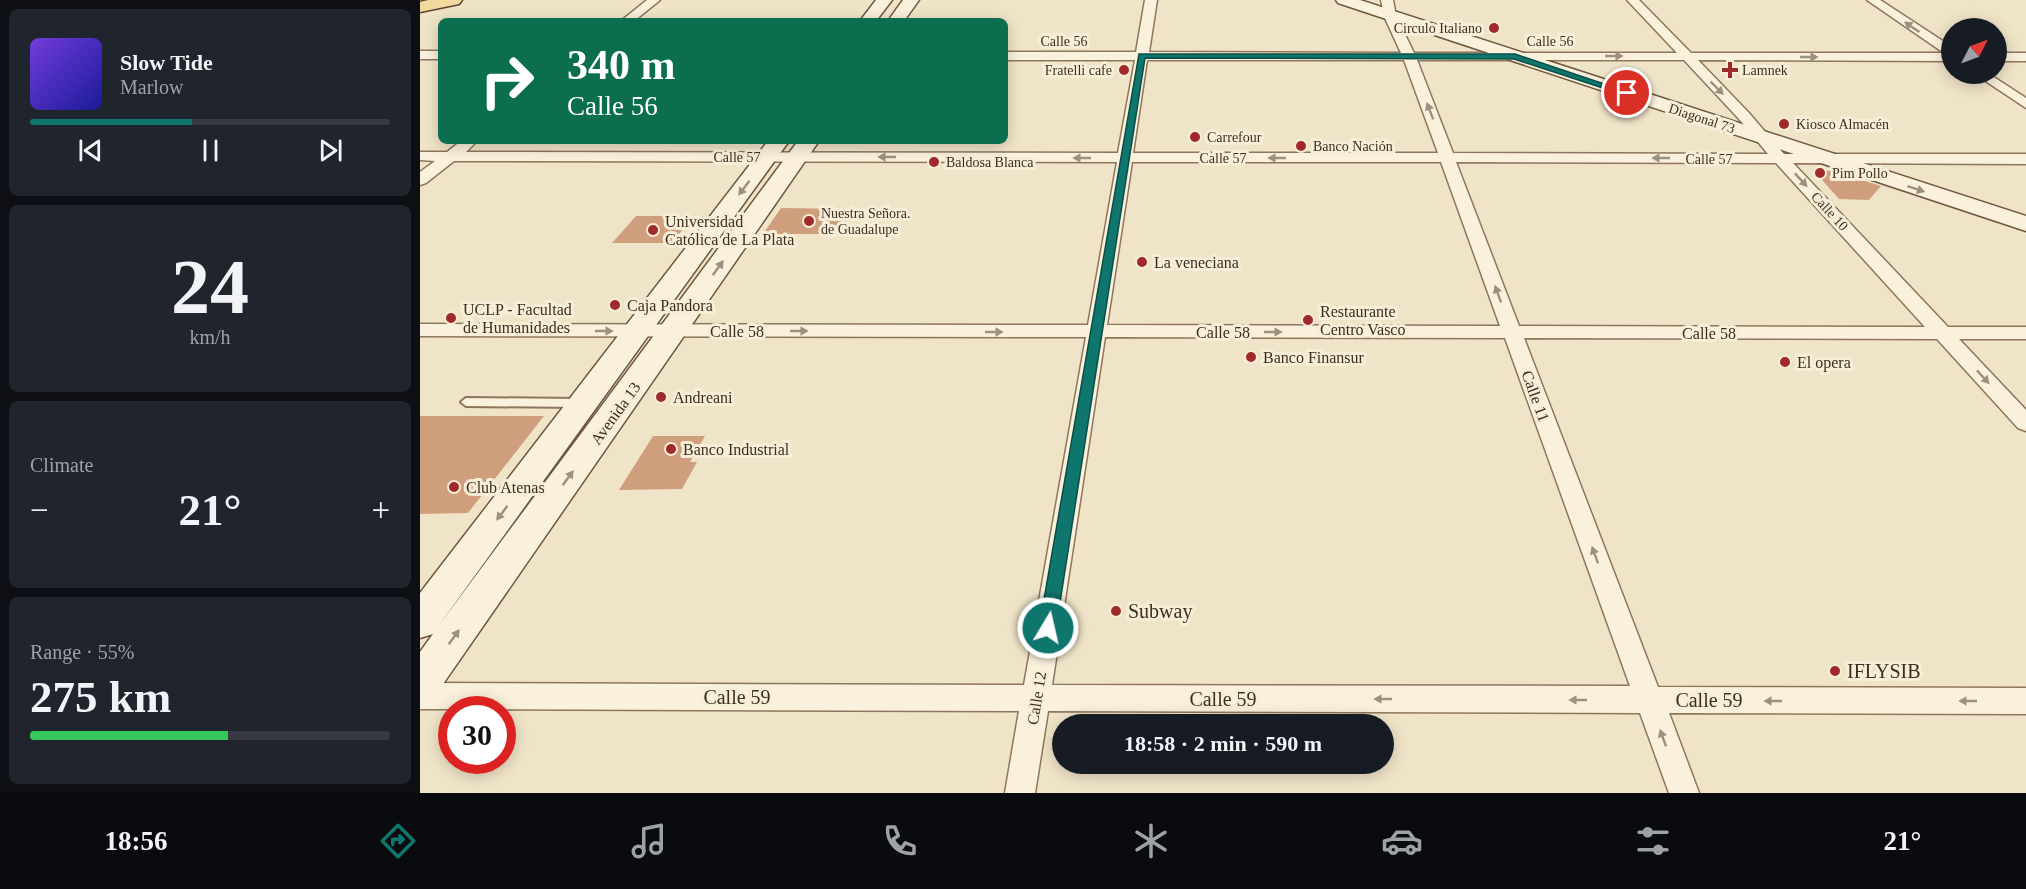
<!DOCTYPE html>
<html lang="en">
<head>
<meta charset="utf-8">
<style>
  :root { --surface:#171b24; --page:#20242c; --text:#f1f3f6; --muted:#9ea1a6; --line:#363941; --accent:#0f766e }
  body { margin:0; font-family:Georgia,serif; background:var(--page); color:var(--text); height:100vh; display:flex; flex-direction:column; font-size:22px; white-space:nowrap }
  * { box-sizing:border-box; margin:0 }
  p { font-size:20px; color:var(--muted) }
  .icon { flex:none; width:33px; height:33px; fill:none; stroke:currentColor; stroke-width:2; stroke-linecap:round; stroke-linejoin:round }
  .map { position:relative; flex:1; overflow:hidden }
  .drawer { display:flex; flex-direction:column; gap:9px; padding:9px; background:#0d0f14; width:420px }
  .drawer>* { flex:none }
  .top-card { position:absolute; left:18px; top:18px; width:570px; height:126px; border-radius:9px; box-shadow:0 3px 15px #0003; background:#0b6e4f; color:#fff; overflow:hidden }
  .needle { width:39px; rotate:48deg }
  .controls { position:absolute; left:1521px; top:18px; display:grid; gap:12px }
  .controls a { display:grid; place-items:center; width:66px; height:66px; border-radius:50%; background:var(--surface); box-shadow:0 3px 15px #0003; font-size:30px }
  .speed { position:absolute; left:18px; top:696px; display:flex; gap:12px; font-size:30px; font-weight:700; text-align:center }
  .speed>* { display:grid; place-content:center; width:78px; height:78px; border-radius:50%; background:var(--surface); box-shadow:0 3px 15px #0003; line-height:1 }
  .speed .limit { border:9px solid #d22; background:#fff; color:#111 }
  .pin { position:absolute; display:grid; place-items:center; width:51px; height:51px; color:#fff; margin:-26px; border:3px solid #fff; border-radius:50%; box-shadow:0 2px 6px #0007 }
  .me { position:absolute; width:66px; margin:-33px; rotate:9deg; stroke-linejoin:round; filter:drop-shadow(0 0 4px #0008) }
  .turn { display:flex; align-items:center; gap:21px; height:126px; padding:0 30px; font-size:27px }
  .turn .icon { width:78px; height:78px; stroke-width:2.5 }
  .turn b { display:block; font-size:42px; line-height:51px }
  .big { font-size:45px; font-weight:800; line-height:1.1 }
  .drawer .tile { flex:1; display:flex; flex-direction:column; justify-content:center; gap:9px; min-width:0; padding:0 21px; border-radius:9px; background:var(--page) }
  .drawer .dial { align-items:center; gap:0 }
  .dial b { font-size:78px; line-height:1 }
  .song { display:flex; align-items:center; gap:18px }
  .cover { width:72px; height:72px; border-radius:9px; background:linear-gradient(135deg,hsl(260 70% 55%),hsl(240 70% 35%)) }
  .played { height:6px; border-radius:3px; background:linear-gradient(90deg,var(--accent) 45%,var(--line) 45%) }
  .keys { display:flex; justify-content:space-around; direction:ltr }
  .heat { display:flex; justify-content:space-between; align-items:center; font-size:33px; direction:ltr }
  .charge { height:9px; border-radius:4px; background:linear-gradient(90deg,#34c759 55%,var(--line) 0) }
  .trip { position:absolute; left:632px; top:714px; width:342px; height:60px; border-radius:30px; background:var(--surface); box-shadow:0 3px 15px #0003; font-weight:800; line-height:60px; text-align:center }
  .dock { display:flex; height:96px; justify-content:space-around; align-items:center; background:#090b0e; color:var(--muted) }
  .dock .icon { width:42px; height:42px }
  .dock .on { color:var(--accent) }
  .dock b { font-size:27px; color:var(--text) }
  main { display:flex; flex:1; min-height:0 }
  .map>svg:first-child { display:block }
  .building { fill:#cf9f7d }
  .lines { fill:none; stroke-linecap:round; stroke-linejoin:round }
  .service-casing { stroke:#8d765c; stroke-width:4 }
  .minor-casing { stroke:#8d765c; stroke-width:3 }
  .secondary-casing { stroke:#6f573f; stroke-width:3 }
  .primary-casing { stroke:#5b4430; stroke-width:3 }
  .service { fill:#faf1dc; fill-rule:evenodd }
  .minor { fill:#faf1dc; fill-rule:evenodd }
  .secondary { fill:#faf1dc; fill-rule:evenodd }
  .primary { fill:#f3d9a0; fill-rule:evenodd }
  .oneway { fill:#9c907e }
  .route { fill:#0f766e; stroke:#0a4d48; stroke-width:1.5 }
  .poi-dot { fill:#9e2a2b; stroke:#f7eed8; stroke-width:2 }
  .labels { text-anchor:middle; stroke-width:6; stroke-linejoin:round; paint-order:stroke }
  .far-poi-label { font-size:14px; fill:#3d2e20; stroke:#f7eed8; text-anchor:start }
  .far-street-label { font-size:14px; fill:#3d2e20; stroke:#f7eed8 }
  .poi-label { font-size:16px; fill:#3d2e20; stroke:#f7eed8; text-anchor:start }
  .street-label { font-size:16px; fill:#3d2e20; stroke:#f7eed8 }
  .near-poi-label { font-size:20px; fill:#3d2e20; stroke:#f7eed8; text-anchor:start }
  .near-street-label { font-size:20px; fill:#3d2e20; stroke:#f7eed8 }
</style>
</head>
<body>
<main>
<section class="drawer">
<div class="tile">
<div class="song"><i class="cover"></i><div><b>Slow Tide</b><p>Marlow</p></div></div>
<div class="played"></div>
<div class="keys"><svg class="icon" aria-label="previous" viewBox="0 0 24 24"><path d="M18 5L8 12l10 7zM5 5v14"/></svg><svg class="icon" aria-label="pause" viewBox="0 0 24 24"><path d="M8 5v14M16 5v14"/></svg><svg class="icon" aria-label="next" viewBox="0 0 24 24"><path d="M6 5l10 7-10 7zM19 5v14"/></svg></div>
</div>
<div class="tile dial"><b>24</b><p>km/h</p></div>
<div class="tile"><p>Climate</p>
<div class="heat"><a>−</a><b class="big">21°</b><a>+</a></div>
</div>
<div class="tile"><p>Range · 55%</p><b class="big">275 km</b><div class="charge"></div></div>
</section>
<div class="map">
<svg width="1606" height="793" viewBox="0 0 1606 793">
  <rect width="100%" height="100%" fill="#f0e4c8"/>
  <g class="building">
    <polygon points="1393,170 1413,171 1461,186 1449,200 1419,199"/>
    <polygon points="361,208 434,209 419,234 343,234"/>
    <polygon points="216,216 273,216 252,243 192,243"/>
    <polygon points="0,416 124,416 48,513 0,514"/>
    <polygon points="233,436 285,436 270,462 277,462 262,489 199,490"/>
  </g>
  <g class="lines">
    <defs>
      <polygon id="service" points="46,398 161,399 166,403 161,407 46,406 41,402"/>
      <g id="minor">
        <polygon points="227,0 240,0 214,21 201,21"/>
        <path d="M725,0H737L729,52L981,53L964,16L961,0H973L976,16L994,53H1257L1207,0H1219L1271,53H1524L1447,0H1460L1532,47V61L1278,60L1329,113L1364,154H1606V164L1373,163L1528,327H1606V339H1539L1606,410V431L1598,428L1517,339L1104,338L1238,687L1606,688V714L1249,713L1279,793H1249L1220,713L628,711L615,793H585L599,711L0,709V683L604,685L666,337L0,336V324L668,325L697,162L34,161L6,183L0,185V172L15,161L0,160V152H27L41,141H57L46,152L698,153L715,60H585V52H716ZM727,60H984L1018,153H713ZM997,60H1264L1319,119L1348,154L1033,153ZM712,162H1021L1080,326L687,325ZM1036,162L1356,163L1505,327L1099,326ZM685,337L1085,338L1210,686L632,685Z"/>
        <rect x="0" y="51" width="21" height="8"/>
        <rect x="1576" y="53" width="30" height="8"/>
        <polygon points="1555,74 1569,74 1606,98 1606,108"/>
      </g>
      <g id="secondary">
        <polygon points="456,0 472,0 456,21 440,21"/>
        <polygon points="483,0 499,0 484,21 468,21"/>
        <polygon points="916,0 940,0 1606,216 1606,231 918,3"/>
        <polygon points="348,141 369,141 17,628 378,141 399,141 14,697 0,702 0,652 13,634 0,638 0,593"/>
      </g>
      <polygon id="primary" points="8,0 42,0 39,4 0,12 0,2"/>
    </defs>
    <use href="#service" class="service-casing"/>
    <use href="#minor" class="minor-casing"/>
    <use href="#secondary" class="secondary-casing"/>
    <use href="#primary" class="primary-casing"/>
    <use href="#service" class="service"/>
    <use href="#minor" class="minor"/>
    <use href="#secondary" class="secondary"/>
    <use href="#primary" class="primary"/>
  </g>
  <defs><path id="oneway-solid" d="M-6-.8H1V-3.2L6.5 0L1 3.2V.8H-6Z" transform="scale(1.5)"/></defs>
  <g class="oneway">
    <use href="#oneway-solid" transform="translate(1492 27) rotate(-146)"/>
    <use href="#oneway-solid" transform="translate(1194 56)"/>
    <use href="#oneway-solid" transform="translate(1389 57)"/>
    <use href="#oneway-solid" transform="translate(1297 88) rotate(45)"/>
    <use href="#oneway-solid" transform="translate(1010 111) rotate(-111)"/>
    <use href="#oneway-solid" transform="translate(467 157) rotate(-180)"/>
    <use href="#oneway-solid" transform="translate(662 158) rotate(-180)"/>
    <use href="#oneway-solid" transform="translate(857 158) rotate(-180)"/>
    <use href="#oneway-solid" transform="translate(1241 158) rotate(-180)"/>
    <use href="#oneway-solid" transform="translate(1381 180) rotate(47)"/>
    <use href="#oneway-solid" transform="translate(324 188) rotate(127)"/>
    <use href="#oneway-solid" transform="translate(1496 189) rotate(18)"/>
    <use href="#oneway-solid" transform="translate(298 268) rotate(-54)"/>
    <use href="#oneway-solid" transform="translate(1078 294) rotate(-110)"/>
    <use href="#oneway-solid" transform="translate(184 331)"/>
    <use href="#oneway-solid" transform="translate(379 331)"/>
    <use href="#oneway-solid" transform="translate(574 332)"/>
    <use href="#oneway-solid" transform="translate(853 332)"/>
    <use href="#oneway-solid" transform="translate(1563 377) rotate(47)"/>
    <use href="#oneway-solid" transform="translate(148 478) rotate(-54)"/>
    <use href="#oneway-solid" transform="translate(82 513) rotate(127)"/>
    <use href="#oneway-solid" transform="translate(1175 555) rotate(-110)"/>
    <use href="#oneway-solid" transform="translate(34 637) rotate(-54)"/>
    <use href="#oneway-solid" transform="translate(963 699) rotate(-180)"/>
    <use href="#oneway-solid" transform="translate(1158 700) rotate(-180)"/>
    <use href="#oneway-solid" transform="translate(1353 701) rotate(-180)"/>
    <use href="#oneway-solid" transform="translate(1548 701) rotate(-180)"/>
    <use href="#oneway-solid" transform="translate(1243 738) rotate(-110)"/>
  </g>
  <polygon class="route" points="719,54 1095,54 1211,93 1204,95 1094,59 725,58 636,628 634,633 628,635 621,633 619,628"/>
  <g class="poi-dot">
    <circle cx="1074" cy="28" r="6"/>
    <circle cx="704" cy="70" r="6"/>
    <path d="M1307 61h6v6h6v6h-6v6h-6v-6h-6v-6h6z"/>
    <circle cx="1364" cy="124" r="6"/>
    <circle cx="775" cy="137" r="6"/>
    <circle cx="881" cy="146" r="6"/>
    <circle cx="514" cy="162" r="6"/>
    <circle cx="1400" cy="173" r="6"/>
    <circle cx="389" cy="221" r="6"/>
    <circle cx="233" cy="230" r="6"/>
    <circle cx="722" cy="262" r="6"/>
    <circle cx="195" cy="305" r="6"/>
    <circle cx="31" cy="318" r="6"/>
    <circle cx="888" cy="320" r="6"/>
    <circle cx="831" cy="357" r="6"/>
    <circle cx="1365" cy="362" r="6"/>
    <circle cx="241" cy="397" r="6"/>
    <circle cx="251" cy="449" r="6"/>
    <circle cx="34" cy="487" r="6"/>
    <circle cx="696" cy="611" r="6"/>
    <circle cx="1415" cy="671" r="6"/>
  </g>
  <g class="labels">
    <g class="far-poi-label">
      <text x="1062" y="33" text-anchor="end">Circulo Italiano</text>
      <text x="692" y="75" text-anchor="end">Fratelli cafe</text>
      <text x="1322" y="75">Lamnek</text>
      <text x="1376" y="129">Kiosco Almacén</text>
      <text x="787" y="142">Carrefour</text>
      <text x="893" y="151">Banco Nación</text>
      <text x="526" y="167">Baldosa Blanca</text>
      <text x="1412" y="178">Pim Pollo</text>
      <text x="401" y="218">Nuestra Señora.<tspan x="401" dy="16">de Guadalupe</tspan></text>
    </g>
    <g class="far-street-label">
      <text x="644" y="46">Calle 56</text>
      <text x="1130" y="46">Calle 56</text>
      <text transform="translate(1282 118) rotate(18)" y="5">Diagonal 73</text>
      <text x="317" y="162">Calle 57</text>
      <text x="803" y="163">Calle 57</text>
      <text x="1289" y="164">Calle 57</text>
      <text transform="translate(1410 211) rotate(47)" y="5">Calle 10</text>
    </g>
    <g class="poi-label">
      <text x="245" y="227">Universidad<tspan x="245" dy="18">Católica de La Plata</tspan></text>
      <text x="734" y="268">La veneciana</text>
      <text x="207" y="311">Caja Pandora</text>
      <text x="43" y="315">UCLP - Facultad<tspan x="43" dy="18">de Humanidades</tspan></text>
      <text x="900" y="317">Restaurante<tspan x="900" dy="18">Centro Vasco</tspan></text>
      <text x="843" y="363">Banco Finansur</text>
      <text x="1377" y="368">El opera</text>
      <text x="253" y="403">Andreani</text>
      <text x="263" y="455">Banco Industrial</text>
      <text x="46" y="493">Club Atenas</text>
    </g>
    <g class="street-label">
      <text x="317" y="337">Calle 58</text>
      <text x="803" y="338">Calle 58</text>
      <text x="1289" y="339">Calle 58</text>
      <text transform="translate(1116 396) rotate(70)" y="6">Calle 11</text>
      <text transform="translate(195 413) rotate(-54)" y="6">Avenida 13</text>
      <text transform="translate(616 698) rotate(-81)" y="6">Calle 12</text>
    </g>
    <g class="near-poi-label">
      <text x="708" y="618">Subway</text>
      <text x="1427" y="678">IFLYSIB</text>
    </g>
    <g class="near-street-label">
      <text x="317" y="704">Calle 59</text>
      <text x="803" y="706">Calle 59</text>
      <text x="1289" y="707">Calle 59</text>
    </g>
  </g>
</svg>
<div class="controls">
<a><svg class="needle" viewBox="-14 -14 28 28"><path d="M0-13l5 13h-10z" fill="#e53935"/><path d="M0 13l5-13h-10z" fill="#9ea1a6"/></svg></a>
</div>
<div class="speed"><div class="limit">30</div></div>
<div class="pin" style="left:1207px;top:93px;background:#d93025"><svg class="icon" aria-label="arrive" viewBox="0 0 24 24"><path d="M6 21V4h12l-3 4 3 4H6"/></svg></div>
<svg class="me" style="left:628px;top:628px" viewBox="-20 -20 40 40"><circle r="17" fill="#0f766e" stroke="#fff" stroke-width="3"/><path d="M0-11L8 9 0 5-8 9z" fill="#fff"/></svg>
<div class="trip">18:58 · 2 min · 590 m</div>
<div class="top-card">
<div class="turn"><svg class="icon" aria-label="right" viewBox="0 0 24 24"><path d="M7 20v-9h11M14 6l5 5-5 5"/></svg><div><b>340 m</b>Calle 56</div></div>
</div>
</div>
</main>
<nav class="dock">
<b>18:56</b>
<svg class="icon on" aria-label="directions" viewBox="0 0 24 24"><path d="M12 3l9 9-9 9-9-9zM9 14v-3h6M13 9l2 2-2 2"/></svg>
<svg class="icon" aria-label="music" viewBox="0 0 24 24"><path d="M9 18V5l10-2v13"/><circle cx="6" cy="18" r="3"/><circle cx="16" cy="16" r="3"/></svg>
<svg class="icon" aria-label="phone" viewBox="0 0 24 24"><path d="M5 4h4l2 5-3 2q2 4 5 5l2-3 5 2v4C11 20 4 13 5 4z"/></svg>
<svg class="icon" aria-label="climate" viewBox="0 0 24 24"><path d="M12 3v18M4 7l16 10M4 17L20 7"/></svg>
<svg class="icon" aria-label="car" viewBox="0 0 24 24"><path d="M5 17H2v-5l4-1 3-4h7l3 4 3 1v5h-3M9 17h6M6 11h13"/><circle cx="7" cy="17" r="2"/><circle cx="17" cy="17" r="2"/></svg>
<svg class="icon" aria-label="filters" viewBox="0 0 24 24"><path d="M4 7h16M4 17h16"/><circle cx="9" cy="7" r="2"/><circle cx="15" cy="17" r="2"/></svg>
<b>21°</b>
</nav>
</body>
</html>
